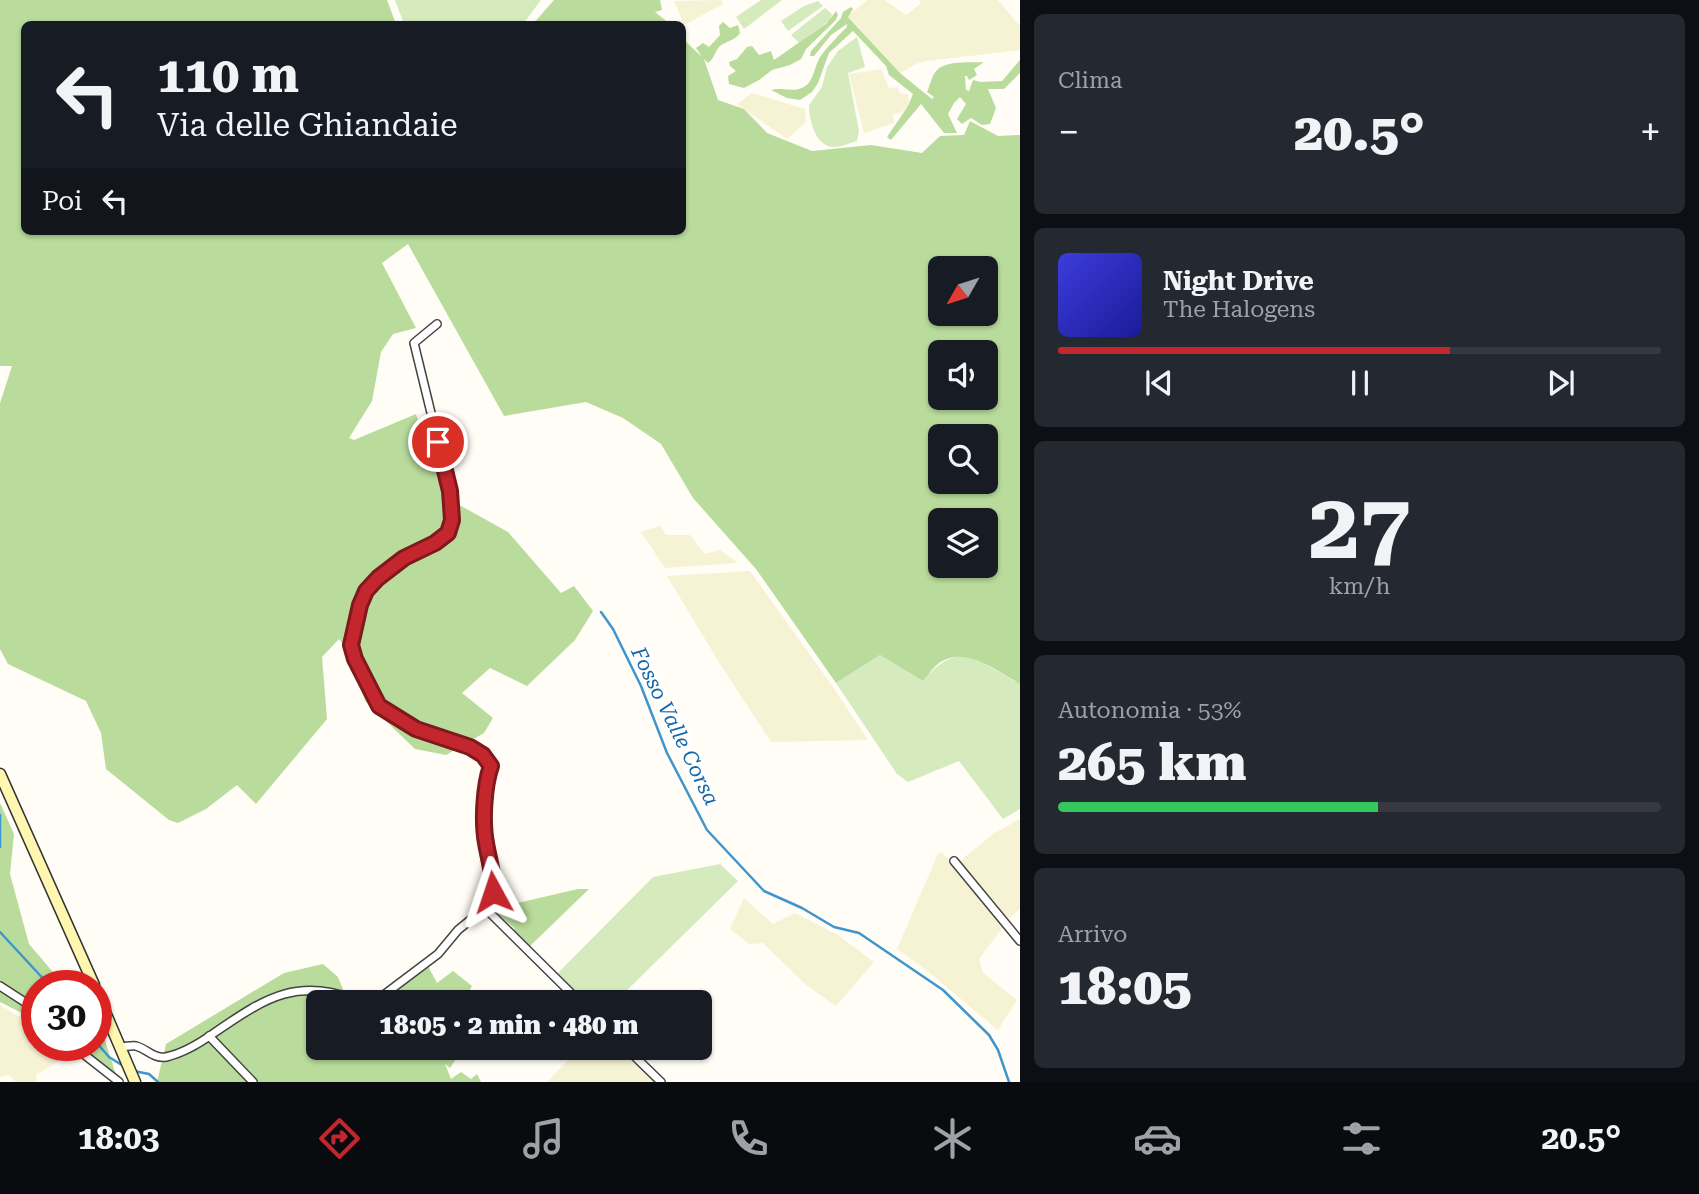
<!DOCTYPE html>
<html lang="it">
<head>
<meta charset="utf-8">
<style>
  :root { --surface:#171b24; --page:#242831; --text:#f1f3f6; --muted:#9ea1a6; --line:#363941; --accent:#c4262e }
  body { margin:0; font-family:"Roboto Serif",serif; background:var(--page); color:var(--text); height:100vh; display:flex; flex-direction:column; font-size:26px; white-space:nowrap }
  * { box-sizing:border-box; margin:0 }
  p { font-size:23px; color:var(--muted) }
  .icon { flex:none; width:38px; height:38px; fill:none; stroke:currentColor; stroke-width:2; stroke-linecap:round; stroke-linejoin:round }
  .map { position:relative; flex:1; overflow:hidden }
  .side { display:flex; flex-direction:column; gap:14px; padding:14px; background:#0d0f14; width:679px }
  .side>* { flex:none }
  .guide { position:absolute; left:21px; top:21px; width:665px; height:214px; border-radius:10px; box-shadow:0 2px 5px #0004; background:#171b24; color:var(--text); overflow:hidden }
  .needle { width:46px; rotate:231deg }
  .tools { position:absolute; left:928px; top:256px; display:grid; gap:14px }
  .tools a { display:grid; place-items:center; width:70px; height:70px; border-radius:10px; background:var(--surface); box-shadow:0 2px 5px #0004; font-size:35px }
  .speed { position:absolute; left:21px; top:970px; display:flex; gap:14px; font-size:35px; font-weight:700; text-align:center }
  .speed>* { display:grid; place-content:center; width:91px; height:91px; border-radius:50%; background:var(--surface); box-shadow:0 2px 5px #0004; line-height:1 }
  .speed .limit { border:10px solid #d22; background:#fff; color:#111 }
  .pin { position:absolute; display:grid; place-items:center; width:60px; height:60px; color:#fff; margin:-30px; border:4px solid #fff; border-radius:50%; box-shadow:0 2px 7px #0007 }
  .me { position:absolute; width:77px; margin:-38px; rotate:355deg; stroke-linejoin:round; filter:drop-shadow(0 0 5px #0008) }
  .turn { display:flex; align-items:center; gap:24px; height:147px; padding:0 21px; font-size:32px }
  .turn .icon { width:91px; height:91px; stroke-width:2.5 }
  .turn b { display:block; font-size:49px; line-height:60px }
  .then { display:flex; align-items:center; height:66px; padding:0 21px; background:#0003; gap:14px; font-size:26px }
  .big { font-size:52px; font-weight:800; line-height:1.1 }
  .side .widget { flex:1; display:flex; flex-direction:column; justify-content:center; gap:10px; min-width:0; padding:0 24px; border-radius:10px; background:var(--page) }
  .side .dial { align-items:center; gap:0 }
  .dial b { font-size:91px; line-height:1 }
  .song { display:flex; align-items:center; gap:21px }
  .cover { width:84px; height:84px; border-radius:10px; background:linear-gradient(135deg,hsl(240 70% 55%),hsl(240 70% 35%)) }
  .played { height:7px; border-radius:4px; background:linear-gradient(90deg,var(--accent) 65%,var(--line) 65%) }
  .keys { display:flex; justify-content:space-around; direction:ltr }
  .heat { display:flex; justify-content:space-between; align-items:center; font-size:38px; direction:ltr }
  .charge { height:10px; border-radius:5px; background:linear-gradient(90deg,#34c759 53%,var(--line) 0) }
  .trip { position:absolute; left:306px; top:990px; width:406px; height:70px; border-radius:10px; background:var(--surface); box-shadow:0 2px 5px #0004; font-weight:800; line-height:70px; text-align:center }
  .tabs { display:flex; height:112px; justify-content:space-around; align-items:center; background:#090b0e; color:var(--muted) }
  .tabs .icon { width:49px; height:49px }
  .tabs .selected { color:var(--accent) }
  .tabs b { font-size:32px; color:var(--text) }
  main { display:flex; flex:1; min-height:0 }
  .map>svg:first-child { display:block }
  .farmland { fill:#f6f3d4 }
  .green { fill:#d5ebbd }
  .forest { fill:#b9dc9c; fill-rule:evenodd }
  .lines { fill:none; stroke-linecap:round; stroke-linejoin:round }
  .stream { stroke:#3f96cf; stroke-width:2.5 }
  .street-casing { stroke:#444; stroke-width:10 }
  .secondary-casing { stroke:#333; stroke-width:13 }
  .street { stroke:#fff; stroke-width:7 }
  .secondary { stroke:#fff6b0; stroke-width:10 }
  .route-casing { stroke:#7f191e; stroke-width:18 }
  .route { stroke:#c4262e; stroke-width:12 }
  .labels { text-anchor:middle; stroke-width:7; stroke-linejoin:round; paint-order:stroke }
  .water-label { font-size:21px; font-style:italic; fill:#1768a6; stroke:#fff }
</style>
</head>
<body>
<main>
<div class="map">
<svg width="1020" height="1082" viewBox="0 0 1020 1082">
  <rect width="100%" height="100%" fill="#fffdf5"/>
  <g class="farmland">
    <polygon points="721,0 723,4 684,25 674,1"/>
    <polygon points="868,0 885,0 906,15 921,3 919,0 998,0 1020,26 1020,50 927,61 918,63 900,73 848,16"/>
    <polygon points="881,69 889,88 897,87 901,94 908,94 909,105 901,113 893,114 894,123 864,133 849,74"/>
    <polygon points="752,93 805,109 806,122 787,139 737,104"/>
    <polygon points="660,526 666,535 690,535 705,554 720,550 738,563 665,568 641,532"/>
    <polygon points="750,571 833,687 868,740 771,742 720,664 667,576"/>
    <polygon points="1020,819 1020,909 1008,919 960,861 993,834"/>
    <polygon points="942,852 1003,927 979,959 983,973 1017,1000 998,1030 924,968 897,949 938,854"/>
    <polygon points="744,898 773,924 795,913 838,935 874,962 836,1006 805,984 763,943 749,944 730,929"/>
    <polygon points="0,1005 28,1022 37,1031 37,1045 49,1045 59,1061 36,1075 37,1082 16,1082 9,1075 0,1077"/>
    <polygon points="580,1048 621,1048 656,1082 547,1082"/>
  </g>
  <g class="green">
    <polygon points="395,0 541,0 523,24 404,24"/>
    <polygon points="761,0 782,0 744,29 736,17"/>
    <polygon points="818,1 823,6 788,31 781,21 804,6"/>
    <polygon points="825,8 832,14 830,20 799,43 791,35"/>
    <path d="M857,37L865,67L848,73L859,131L857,141C850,143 841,147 834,147C815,147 809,119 809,105L822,87L827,67L838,51Z"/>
    <path d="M880,655L923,681C959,637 978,662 1020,684V809L1003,819L959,761L908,782L897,774L836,683Z"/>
    <polygon points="720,864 738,881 614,1003 586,1003 557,974 653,877"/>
  </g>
  <g class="forest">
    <path d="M0,0H387L396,24H24V231H682L683,39L702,57L696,48L703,43L709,47L720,35L719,26L723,22L730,28L738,25L740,33C735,41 725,41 719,47C714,53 715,58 708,63L704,59L718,100L744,109L767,133L812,151L871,145L922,153L940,136L964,135L970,121L998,136L1020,135V684C996,671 964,644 938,664C932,668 928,676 923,681L880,655L836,683L756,569L693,498L661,444L623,418L586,402L504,416L408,244L382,263L416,328L393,334L381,352L372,401L349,438L354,440L416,414L432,465L454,502L508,532L561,593L574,586L593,611L575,640L527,686L490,668L462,693L493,718L484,733L446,755L415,749L365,701L351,655L339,639L322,657L327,719L256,804L237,785L206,809L178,823L169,820L106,769L101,733L86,701L8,664L0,649V403L12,366H0ZM940,268H985V313H940ZM940,352H985V397H940ZM940,436H985V481H940ZM940,520H985V565H940Z"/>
    <polygon points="554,0 660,0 662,10 655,12 670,24 533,24"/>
    <path d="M851,7L853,9L848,17L901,74L932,99L934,97L927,92C930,85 932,75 937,70C947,60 971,63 984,62L974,69L977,75L969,80L967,76H965L966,90L969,91L973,80L981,82L1002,81L1020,60V73L1004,89H988L996,108L990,124L982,125L971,118L962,124L957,119L966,104L960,97L954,103L948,114L957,133H944L921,104L891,140L887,137L908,106L913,94L889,75L886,66L853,31L829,53L818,83L812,92L800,100L787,98L771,90C780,87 794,93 804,87C814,81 814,67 820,57C828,46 837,37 847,27V24L831,35L814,56H810L811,51L841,18L843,12Z"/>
    <polygon points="836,11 838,15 835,21 806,49 801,59 790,65 772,70 759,80 744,88 729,84 728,76 736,71 730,66 729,62 737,59 747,47 752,46 759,55 771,51 774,60 827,23"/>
    <polygon points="0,803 14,834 10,874 29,944 64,985 37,985 37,1024 28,1016 0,1002"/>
    <polygon points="578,889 589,889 529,947 515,934 514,928 492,909"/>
    <path d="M323,964L338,977L345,994L355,1003H318V1048H430L432,1051L434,1048C444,1048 452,1048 456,1059L450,1068L445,1064L451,1079L461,1072L471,1079L477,1074L481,1082H157L166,1044L284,973Z"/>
    <polygon points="428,966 437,983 453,971 472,986 463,1003 375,1003"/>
    <polygon points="96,1024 102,1031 116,1075 78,1045 96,1045"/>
  </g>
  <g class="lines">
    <g class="stream">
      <polyline points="601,612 613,629 641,686 667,753 707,830 764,891 802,908 834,927 859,933 943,990 989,1035 998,1050 1009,1082"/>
      <polyline points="0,815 0,847"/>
      <polyline points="0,932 49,985"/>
      <polyline points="96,1042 109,1057 125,1067"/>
      <polyline points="134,1071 149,1074 158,1082"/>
    </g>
    <defs>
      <g id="street">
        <polyline points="954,861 1020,941"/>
        <polyline points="485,908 581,1003"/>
        <polyline points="0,986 37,1010"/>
        <polyline points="373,1003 438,954 458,930 485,908 493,892 494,874 485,840 486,782 491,766 483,755 470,747 416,729 379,706 355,659 351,645 360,605 366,591 378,578 404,558 435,543 448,533 452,520 450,491 414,343 437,324"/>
        <polyline points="209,1036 253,1082"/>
        <polyline points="72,1045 119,1082"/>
        <path d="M120,1047C126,1047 131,1045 136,1046C147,1049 154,1059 166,1057C184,1053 200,1043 214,1033C268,996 298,976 364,1003"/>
        <polyline points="626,1048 661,1082"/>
      </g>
      <g id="secondary">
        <polyline points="0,774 94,985"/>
        <polyline points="96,991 135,1082"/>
      </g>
    </defs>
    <use href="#street" class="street-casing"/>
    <use href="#secondary" class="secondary-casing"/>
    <use href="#street" class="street"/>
    <use href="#secondary" class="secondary"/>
  </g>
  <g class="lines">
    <defs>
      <path id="route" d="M438,442L450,491L452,520L448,533L435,543L404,558L378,578L366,591L360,605L351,645L355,659L379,706L416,729L470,747L483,755L491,766C484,786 482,822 486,843C489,861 494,874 493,892"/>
    </defs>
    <use href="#route" class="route-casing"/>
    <use href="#route" class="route"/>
  </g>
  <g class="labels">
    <g class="water-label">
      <text transform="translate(675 726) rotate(64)" y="7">Fosso Valle Corsa</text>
    </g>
  </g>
</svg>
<div class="tools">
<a><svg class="needle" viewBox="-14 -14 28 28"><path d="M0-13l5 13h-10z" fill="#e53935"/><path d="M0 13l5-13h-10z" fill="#9ea1a6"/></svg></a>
<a><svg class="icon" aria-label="sound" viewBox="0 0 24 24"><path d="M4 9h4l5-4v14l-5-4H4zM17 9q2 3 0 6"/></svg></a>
<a><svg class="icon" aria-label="search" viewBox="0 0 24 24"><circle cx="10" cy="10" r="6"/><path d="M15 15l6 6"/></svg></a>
<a><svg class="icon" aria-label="layers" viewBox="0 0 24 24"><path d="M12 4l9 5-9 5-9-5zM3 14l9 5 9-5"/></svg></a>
</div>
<div class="speed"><div class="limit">30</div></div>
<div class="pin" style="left:438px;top:442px;background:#d93025"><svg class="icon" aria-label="arrive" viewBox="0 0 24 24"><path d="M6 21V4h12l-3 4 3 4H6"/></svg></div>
<svg class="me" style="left:493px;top:892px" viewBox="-20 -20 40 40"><path d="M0-17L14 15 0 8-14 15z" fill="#c4262e" stroke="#fff" stroke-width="4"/></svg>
<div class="trip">18:05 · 2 min · 480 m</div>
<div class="guide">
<div class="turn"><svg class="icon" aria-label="left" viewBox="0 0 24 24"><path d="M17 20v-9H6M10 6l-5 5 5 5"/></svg><div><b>110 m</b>Via delle Ghiandaie</div></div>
<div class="then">Poi<svg class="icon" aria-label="left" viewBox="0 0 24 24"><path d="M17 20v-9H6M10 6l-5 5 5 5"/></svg></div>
</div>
</div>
<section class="side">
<div class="widget"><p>Clima</p>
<div class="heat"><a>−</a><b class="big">20.5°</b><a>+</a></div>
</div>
<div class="widget">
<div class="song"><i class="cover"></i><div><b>Night Drive</b><p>The Halogens</p></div></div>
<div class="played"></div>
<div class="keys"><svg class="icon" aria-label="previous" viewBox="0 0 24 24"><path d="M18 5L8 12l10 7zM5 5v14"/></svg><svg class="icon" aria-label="pause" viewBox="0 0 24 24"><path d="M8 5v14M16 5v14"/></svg><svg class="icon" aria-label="next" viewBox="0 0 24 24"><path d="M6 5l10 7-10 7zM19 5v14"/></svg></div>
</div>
<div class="widget dial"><b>27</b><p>km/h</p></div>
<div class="widget"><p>Autonomia · 53%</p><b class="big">265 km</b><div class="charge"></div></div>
<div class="widget"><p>Arrivo</p><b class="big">18:05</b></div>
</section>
</main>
<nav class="tabs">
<b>18:03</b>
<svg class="icon selected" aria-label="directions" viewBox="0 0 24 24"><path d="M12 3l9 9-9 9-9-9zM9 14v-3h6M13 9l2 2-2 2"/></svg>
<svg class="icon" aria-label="music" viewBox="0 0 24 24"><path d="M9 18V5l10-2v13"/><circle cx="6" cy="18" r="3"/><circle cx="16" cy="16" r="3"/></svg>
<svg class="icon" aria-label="phone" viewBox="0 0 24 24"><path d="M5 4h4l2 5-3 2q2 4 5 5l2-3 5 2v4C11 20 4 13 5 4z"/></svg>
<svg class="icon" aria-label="climate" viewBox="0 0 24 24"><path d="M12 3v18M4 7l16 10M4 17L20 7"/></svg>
<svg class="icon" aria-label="car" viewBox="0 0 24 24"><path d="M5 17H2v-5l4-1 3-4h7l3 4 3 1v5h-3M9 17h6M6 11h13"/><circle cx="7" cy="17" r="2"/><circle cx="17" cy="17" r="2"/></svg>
<svg class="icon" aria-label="filters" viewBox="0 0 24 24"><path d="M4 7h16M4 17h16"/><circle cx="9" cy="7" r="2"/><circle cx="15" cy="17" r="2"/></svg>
<b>20.5°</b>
</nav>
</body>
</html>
